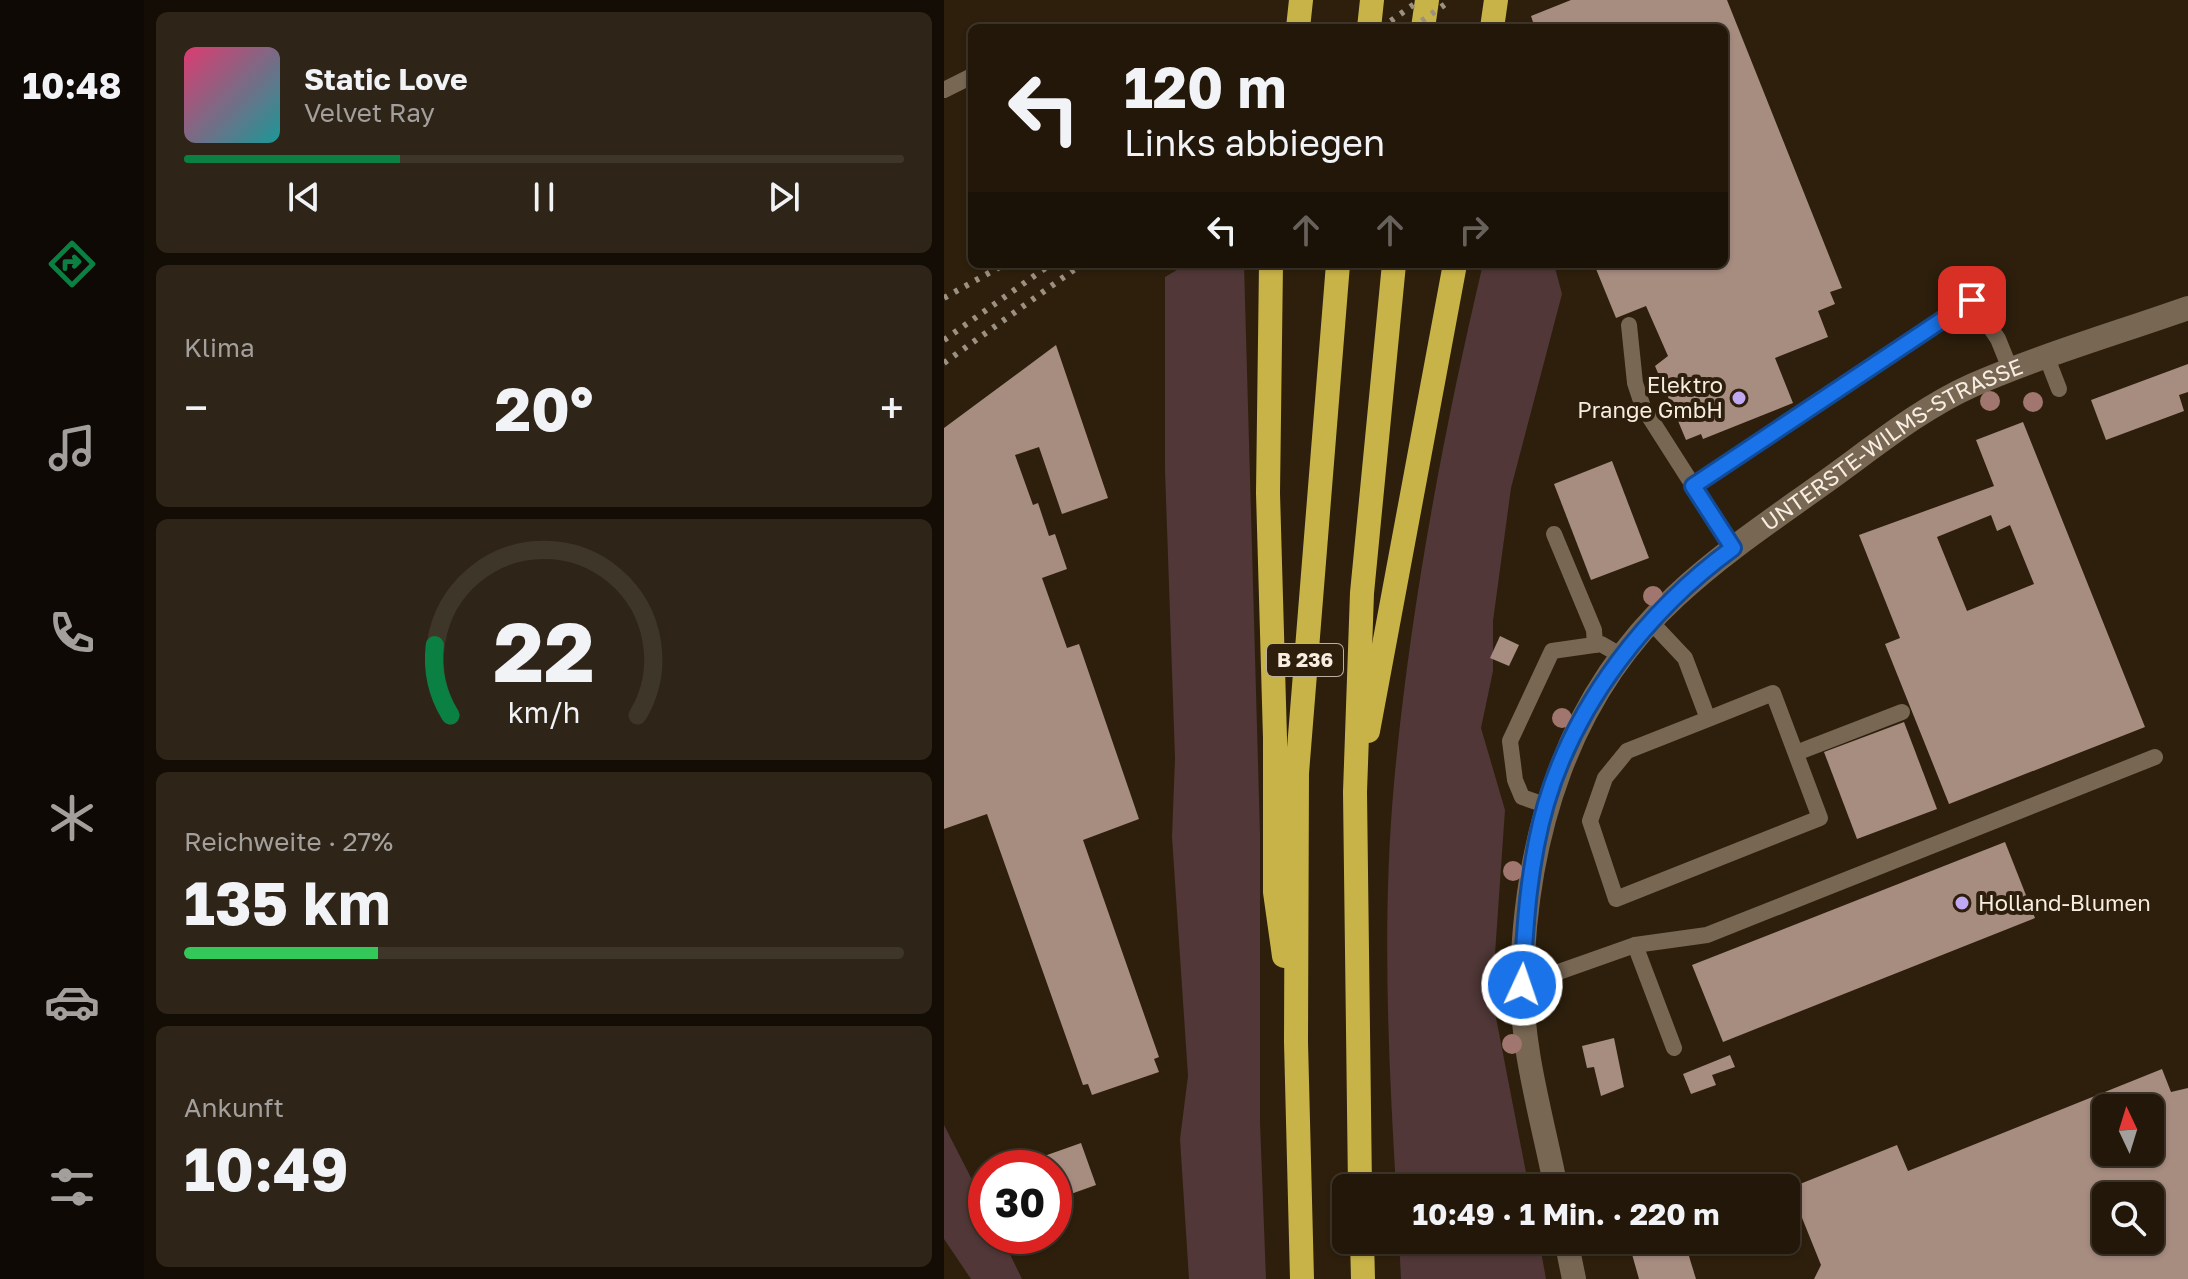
<!DOCTYPE html>
<html lang="de">
<head>
<meta charset="utf-8">
<style>
  :root { --surface:#221709; --page:#2e2417; --text:#f1f3f6; --muted:#a29f9c; --line:#3f362a; --accent:#0b8043 }
  body { margin:0; font-family:"Golos Text",sans-serif; background:var(--page); color:var(--text); height:100vh; display:flex; flex-direction:column; font-size:30px; white-space:nowrap }
  * { box-sizing:border-box; margin:0 }
  p { font-size:26px; color:var(--muted) }
  .icon { flex:none; width:44px; height:44px; fill:none; stroke:currentColor; stroke-width:2; stroke-linecap:round; stroke-linejoin:round }
  .map { position:relative; flex:1; overflow:hidden }
  .drawer { display:flex; flex-direction:column; gap:12px; padding:12px; background:#130d05; width:800px }
  .drawer>* { flex:none }
  .banner { position:absolute; left:24px; top:24px; width:760px; height:244px; border-radius:12px; box-shadow:0 2px 6px #0004,0 0 0 2px var(--line); background:#221709; color:var(--text); overflow:hidden }
  .needle { width:52px; rotate:356deg }
  .controls { position:absolute; left:1148px; top:1094px; display:grid; gap:16px }
  .controls a { display:grid; place-items:center; width:72px; height:72px; border-radius:12px; background:var(--surface); box-shadow:0 2px 6px #0004,0 0 0 2px var(--line); font-size:40px }
  .speed { position:absolute; left:24px; top:1150px; display:flex; gap:16px; font-size:40px; font-weight:700; text-align:center }
  .speed>* { display:grid; place-content:center; width:104px; height:104px; border-radius:50%; background:var(--surface); box-shadow:0 2px 6px #0004,0 0 0 2px var(--line); line-height:1 }
  .speed .limit { border:12px solid #d22; background:#fff; color:#111 }
  .pin { position:absolute; display:grid; place-items:center; width:68px; height:68px; color:#fff; margin:-34px; border-radius:16px; box-shadow:0 4px 12px #0006 }
  .me { position:absolute; width:88px; margin:-44px; rotate:3deg; stroke-linejoin:round; filter:drop-shadow(0 0 6px #0008) }
  .turn { display:flex; align-items:center; gap:28px; height:168px; padding:0 24px; font-size:36px }
  .turn .icon { width:104px; height:104px; stroke-width:2.5 }
  .turn b { display:block; font-size:56px; line-height:68px }
  .lanes { display:flex; align-items:center; height:76px; padding:0 24px; background:#0003; justify-content:center; gap:40px; direction:ltr }
  .lanes .off { opacity:.35 }
  .big { font-size:60px; font-weight:700; line-height:1.1 }
  .drawer .widget { flex:1; display:flex; flex-direction:column; justify-content:center; gap:12px; min-width:0; padding:0 28px; border-radius:12px; background:var(--page) }
  .drawer .dial { align-items:center; gap:0 }
  .dial svg { height:208px; overflow:visible; fill:none; stroke:var(--line); stroke-width:7; stroke-linecap:round; text-anchor:middle }
  .dial text { fill:var(--text); stroke:none }
  .song { display:flex; align-items:center; gap:24px }
  .cover { width:96px; height:96px; border-radius:12px; background:linear-gradient(135deg,hsl(340 70% 55%),hsl(180 70% 35%)) }
  .played { height:8px; border-radius:4px; background:linear-gradient(90deg,var(--accent) 30%,var(--line) 30%) }
  .keys { display:flex; justify-content:space-around; direction:ltr }
  .heat { display:flex; justify-content:space-between; align-items:center; font-size:44px; direction:ltr }
  .charge { height:12px; border-radius:6px; background:linear-gradient(90deg,#34c759 27%,var(--line) 0) }
  .trip { position:absolute; left:388px; top:1174px; width:468px; height:80px; border-radius:12px; background:var(--surface); box-shadow:0 2px 6px #0004,0 0 0 2px var(--line); font-weight:700; line-height:80px; text-align:center }
  main { display:flex; flex:1; min-height:0 }
  .tab-bar { display:flex; flex-direction:column; width:144px; justify-content:space-around; align-items:center; background:#0e0904; color:var(--muted) }
  .tab-bar .icon { width:56px; height:56px }
  .tab-bar .current { color:var(--accent) }
  .tab-bar b { font-size:36px; color:var(--text) }
  .map>svg:first-child { display:block }
  .green { fill:#513737 }
  .building { fill:#a78c80; fill-rule:evenodd }
  .lines { fill:none; stroke-linecap:round; stroke-linejoin:round }
  .lane { stroke:#786753; stroke-width:16 }
  .street { stroke:#786753; stroke-width:24 }
  .highway { stroke:#c8b349; stroke-width:24 }
  .rail { stroke:#9c9081; stroke-width:6; stroke-dasharray:4 8; stroke-linecap:butt }
  .tree { fill:#a0766e }
  .route-casing { stroke:#114b97; stroke-width:20 }
  .route { stroke:#1a73e8; stroke-width:14 }
  .poi-dot { fill:#c0a8f3; stroke:#2d1f0c; stroke-width:3 }
  .labels { text-anchor:middle; stroke-width:8; stroke-linejoin:round; paint-order:stroke }
  .shield { fill:#2d1f0c; stroke:#baafa1; stroke-width:2 }
  .shield-label { font-size:20px; font-weight:bold; fill:#f7ede1 }
  .poi-label { font-size:22px; fill:#f7ede1; stroke:#2d1f0c; text-anchor:end }
  .street-label { font-size:22px; fill:#f7ede1; stroke:#2d1f0c }
</style>
</head>
<body>
<main>
<nav class="tab-bar">
<b>10:48</b>
<svg class="icon current" aria-label="directions" viewBox="0 0 24 24"><path d="M12 3l9 9-9 9-9-9zM9 14v-3h6M13 9l2 2-2 2"/></svg>
<svg class="icon" aria-label="music" viewBox="0 0 24 24"><path d="M9 18V5l10-2v13"/><circle cx="6" cy="18" r="3"/><circle cx="16" cy="16" r="3"/></svg>
<svg class="icon" aria-label="phone" viewBox="0 0 24 24"><path d="M5 4h4l2 5-3 2q2 4 5 5l2-3 5 2v4C11 20 4 13 5 4z"/></svg>
<svg class="icon" aria-label="climate" viewBox="0 0 24 24"><path d="M12 3v18M4 7l16 10M4 17L20 7"/></svg>
<svg class="icon" aria-label="car" viewBox="0 0 24 24"><path d="M5 17H2v-5l4-1 3-4h7l3 4 3 1v5h-3M9 17h6M6 11h13"/><circle cx="7" cy="17" r="2"/><circle cx="17" cy="17" r="2"/></svg>
<svg class="icon" aria-label="filters" viewBox="0 0 24 24"><path d="M4 7h16M4 17h16"/><circle cx="9" cy="7" r="2"/><circle cx="15" cy="17" r="2"/></svg>
</nav>
<section class="drawer">
<div class="widget">
<div class="song"><i class="cover"></i><div><b>Static Love</b><p>Velvet Ray</p></div></div>
<div class="played"></div>
<div class="keys"><svg class="icon" aria-label="previous" viewBox="0 0 24 24"><path d="M18 5L8 12l10 7zM5 5v14"/></svg><svg class="icon" aria-label="pause" viewBox="0 0 24 24"><path d="M8 5v14M16 5v14"/></svg><svg class="icon" aria-label="next" viewBox="0 0 24 24"><path d="M6 5l10 7-10 7zM19 5v14"/></svg></div>
</div>
<div class="widget"><p>Klima</p>
<div class="heat"><a>−</a><b class="big">20°</b><a>+</a></div>
</div>
<div class="widget dial"><svg viewBox="0 0 100 80">
<path d="M14 69A42 42 0 1 1 86 69"/>
<path d="M14 69A42 42 0 0 1 8 42" stroke="#0b8043"/>
<text x="50" y="56" font-size="32" font-weight="700">22</text>
<text x="50" y="72" font-size="11">km/h</text>
</svg></div>
<div class="widget"><p>Reichweite · 27%</p><b class="big">135 km</b><div class="charge"></div></div>
<div class="widget"><p>Ankunft</p><b class="big">10:49</b></div>
</section>
<div class="map">
<svg width="1244" height="1279" viewBox="0 0 1244 1279">
  <rect width="100%" height="100%" fill="#2d1f0c"/>
  <g class="green">
    <polygon points="243,264 300,264 316,834 316,1122 322,1279 245,1279 236,1139 244,1076 228,837 231,758 221,470 221,277"/>
    <path d="M539,264H610L618,294L567,488L549,621V671L537,728L561,810L548,997L585,1188H452C444,1053 438,917 450,783C466,610 499,433 539,264Z"/>
    <polygon points="0,1125 42,1207 42,1236 57,1236 78,1279 27,1279 0,1239"/>
    <polygon points="455,1240 595,1240 602,1279 457,1279"/>
  </g>
  <g class="building">
    <polygon points="627,0 783,0 898,288 886,292 891,304 874,311 884,337 831,358 849,403 759,439 757,434 742,440 711,366 724,356 702,306 672,318 650,264 780,264 780,28 591,28 587,16"/>
    <polygon points="112,345 164,498 118,514 95,447 71,455 89,505 94,503 105,536 111,534 123,569 98,578 123,648 135,644 195,819 139,840 215,1057 210,1059 215,1072 148,1095 144,1084 139,1085 43,814 0,829 0,428"/>
    <polygon points="1244,364 1244,392 1235,395 1240,411 1162,440 1147,400"/>
    <path d="M1079,422L1201,727L1005,804L941,644L956,638L915,535L1050,486L1032,440ZM1047,515L1053,531L1066,525L1090,584L1023,611L993,537Z"/>
    <polygon points="668,461 705,558 647,580 610,484"/>
    <polygon points="556,636 575,645 565,666 546,658"/>
    <polygon points="960,722 993,809 913,839 880,752"/>
    <polygon points="1061,842 1091,918 779,1042 748,965"/>
    <polygon points="670,1038 680,1087 657,1096 650,1067 643,1068 638,1046"/>
    <polygon points="786,1055 791,1067 768,1075 772,1085 747,1094 739,1074"/>
    <path d="M1218,1069L1227,1092L1244,1088V1279H870L877,1265L846,1188L953,1145L964,1171ZM1162,1108H1206V1152H1162ZM1162,1196H1206V1240H1162Z"/>
    <polygon points="137,1143 152,1185 110,1200 110,1168 66,1168"/>
    <polygon points="684,1240 740,1240 752,1279 695,1279"/>
  </g>
  <g class="lines">
    <g class="lane">
      <polyline points="0,90 28,76"/>
      <polyline points="685,325 691,383 699,407 789,548"/>
      <polyline points="1103,358 1115,389"/>
      <polyline points="749,486 1028,300 1054,339 1067,371"/>
      <polyline points="610,534 650,630 651,645"/>
      <polyline points="707,622 741,658 764,719 829,693 876,818 672,899 646,821 661,778 683,751 764,719"/>
      <polyline points="852,753 958,712"/>
      <polyline points="601,805 578,797 571,780 566,741 608,651 657,644 678,656"/>
      <polyline points="691,945 730,1048"/>
      <polyline points="578,985 691,945 763,935 1211,757"/>
    </g>
    <g class="street">
      <path id="s1" d="M612,1188C599,1121 577,1049 578,981C581,837 623,696 732,596C776,555 825,522 874,487C924,452 973,410 1029,385C1098,355 1173,333 1244,308"/>
      <polyline points="622,1240 630,1279"/>
    </g>
    <g class="highway">
      <polyline points="354,28 357,0"/>
      <polyline points="425,28 428,0"/>
      <polyline points="479,28 483,0"/>
      <polyline points="548,28 552,0"/>
      <polyline points="327,264 324,493 331,738 331,892 340,956"/>
      <polyline points="424,731 511,264"/>
      <polyline points="416,1188 411,792 418,593 450,264"/>
      <polyline points="418,1240 419,1279"/>
      <polyline points="358,1279 352,1042 353,773 394,264"/>
    </g>
    <g class="rail">
      <polyline points="437,28 476,0"/>
      <polyline points="468,28 507,0"/>
      <polyline points="0,298 61,264"/>
      <polyline points="0,340 107,264"/>
      <polyline points="0,363 138,264"/>
    </g>
  </g>
  <g class="tree">
    <circle cx="1046" cy="401" r="10"/>
    <circle cx="1089" cy="402" r="10"/>
    <circle cx="709" cy="596" r="10"/>
    <circle cx="618" cy="718" r="10"/>
    <circle cx="569" cy="871" r="10"/>
    <circle cx="568" cy="1044" r="10"/>
  </g>
  <g class="lines">
    <defs>
      <path id="route" d="M578,985C581,924 585,863 602,804C632,702 704,610 789,548L749,486L1028,300"/>
    </defs>
    <use href="#route" class="route-casing"/>
    <use href="#route" class="route"/>
  </g>
  <g class="poi-dot">
    <circle cx="795" cy="398" r="8"/>
    <circle cx="1018" cy="903" r="8"/>
  </g>
  <g class="labels">
    <rect class="shield" x="323" y="644" width="76" height="32" rx="6"/>
    <g class="shield-label">
      <text x="361" y="667">B 236</text>
    </g>
    <g class="poi-label">
      <text x="779" y="393">Elektro<tspan x="779" dy="25">Prange GmbH</tspan></text>
      <text x="1034" y="911" text-anchor="start">Holland-Blumen</text>
    </g>
    <g class="street-label">
      <text dy="8" stroke="none"><textPath href="#s1" startOffset="902">UNTERSTE-WILMS-STRASSE</textPath></text>
    </g>
  </g>
</svg>
<div class="controls">
<a><svg class="needle" viewBox="-14 -14 28 28"><path d="M0-13l5 13h-10z" fill="#e53935"/><path d="M0 13l5-13h-10z" fill="#a29f9c"/></svg></a>
<a><svg class="icon" aria-label="search" viewBox="0 0 24 24"><circle cx="10" cy="10" r="6"/><path d="M15 15l6 6"/></svg></a>
</div>
<div class="speed"><div class="limit">30</div></div>
<div class="pin" style="left:1028px;top:300px;background:#d93025"><svg class="icon" aria-label="arrive" viewBox="0 0 24 24"><path d="M6 21V4h12l-3 4 3 4H6"/></svg></div>
<svg class="me" style="left:578px;top:985px" viewBox="-20 -20 40 40"><circle r="17" fill="#1a73e8" stroke="#fff" stroke-width="3"/><path d="M0-11L8 9 0 5-8 9z" fill="#fff"/></svg>
<div class="trip">10:49 · 1 Min. · 220 m</div>
<div class="banner">
<div class="turn"><svg class="icon" aria-label="left" viewBox="0 0 24 24"><path d="M17 20v-9H6M10 6l-5 5 5 5"/></svg><div><b>120 m</b>Links abbiegen</div></div>
<div class="lanes"><svg class="icon" aria-label="left" viewBox="0 0 24 24"><path d="M17 20v-9H6M10 6l-5 5 5 5"/></svg><svg class="icon off" aria-label="ahead" viewBox="0 0 24 24"><path d="M12 20V5M6 11l6-6 6 6"/></svg><svg class="icon off" aria-label="ahead" viewBox="0 0 24 24"><path d="M12 20V5M6 11l6-6 6 6"/></svg><svg class="icon off" aria-label="right" viewBox="0 0 24 24"><path d="M7 20v-9h11M14 6l5 5-5 5"/></svg></div>
</div>
</div>
</main>
</body>
</html>
